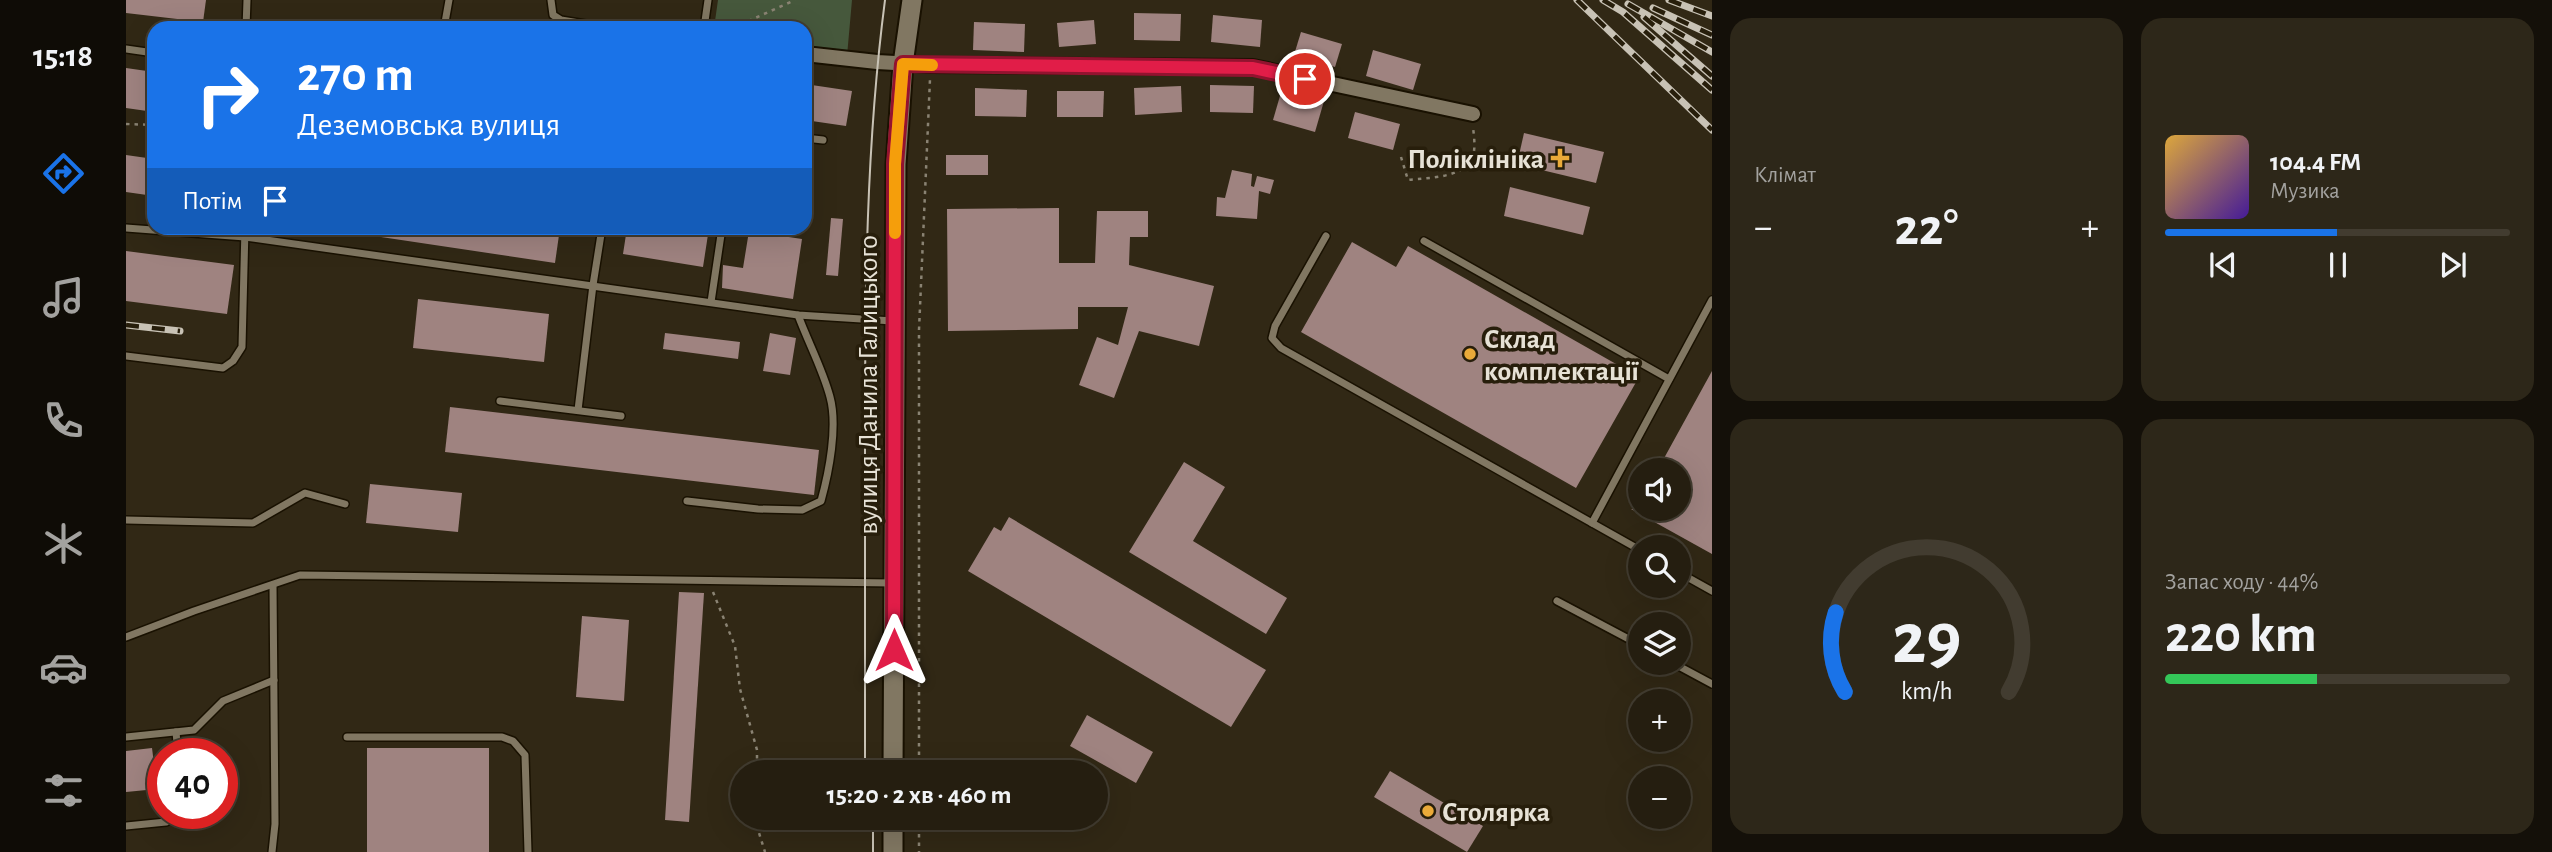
<!DOCTYPE html>
<html lang="uk">
<head>
<meta charset="utf-8">
<style>
  :root { --surface:#251e10; --page:#2d2719; --text:#f1f3f6; --muted:#a3a29f; --line:#423c30; --accent:#1a73e8 }
  body { margin:0; font-family:"Alegreya Sans",sans-serif; background:var(--page); color:var(--text); height:100vh; display:flex; flex-direction:column; font-size:26px; white-space:nowrap }
  * { box-sizing:border-box; margin:0 }
  p { font-size:23px; color:var(--muted) }
  .icon { flex:none; width:38px; height:38px; fill:none; stroke:currentColor; stroke-width:2; stroke-linecap:round; stroke-linejoin:round }
  .map { position:relative; flex:1; overflow:hidden }
  .drawer { display:flex; flex-direction:column; gap:18px; padding:18px; background:#141009; width:840px }
  .drawer>* { flex:none }
  .hud { position:absolute; left:21px; top:21px; width:665px; height:214px; border-radius:21px; box-shadow:0 7px 28px #0002,0 0 0 2px var(--line); background:#1a73e8; color:#fff; overflow:hidden }
  .tools { position:absolute; left:1502px; top:458px; display:grid; gap:14px }
  .tools a { display:grid; place-items:center; width:63px; height:63px; border-radius:50%; background:var(--surface); box-shadow:0 7px 28px #0002,0 0 0 2px var(--line); font-size:35px }
  .speed { position:absolute; left:21px; top:738px; display:flex; gap:14px; font-size:35px; font-weight:700; text-align:center }
  .speed>* { display:grid; place-content:center; width:91px; height:91px; border-radius:50%; background:var(--surface); box-shadow:0 7px 28px #0002,0 0 0 2px var(--line); line-height:1 }
  .speed .limit { border:10px solid #d22; background:#fff; color:#111 }
  .pin { position:absolute; display:grid; place-items:center; width:60px; height:60px; color:#fff; margin:-30px; border:4px solid #fff; border-radius:50%; box-shadow:0 2px 7px #0007 }
  .me { position:absolute; width:77px; margin:-38px; rotate:0deg; stroke-linejoin:round; filter:drop-shadow(0 0 5px #0008) }
  .turn { display:flex; align-items:center; gap:24px; height:147px; padding:0 35px; font-size:32px }
  .turn .icon { width:91px; height:91px; stroke-width:2.5 }
  .turn b { display:block; font-size:49px; line-height:60px }
  .then { display:flex; align-items:center; height:66px; padding:0 35px; background:#0003; gap:14px; font-size:26px }
  .big { font-size:52px; font-weight:700; line-height:1.1 }
  .drawer .widget { flex:1; display:flex; flex-direction:column; justify-content:center; gap:10px; min-width:0; padding:0 24px; border-radius:21px; background:var(--page) }
  .drawer .dial { align-items:center; gap:0 }
  .dial svg { height:182px; overflow:visible; fill:none; stroke:var(--line); stroke-width:7; stroke-linecap:round; text-anchor:middle }
  .dial text { fill:var(--text); stroke:none }
  .song { display:flex; align-items:center; gap:21px }
  .cover { width:84px; height:84px; border-radius:10px; background:linear-gradient(135deg,hsl(40 70% 55%),hsl(260 70% 35%)) }
  .played { height:7px; border-radius:4px; background:linear-gradient(90deg,var(--accent) 50%,var(--line) 50%) }
  .keys { display:flex; justify-content:space-around; direction:ltr }
  .heat { display:flex; justify-content:space-between; align-items:center; font-size:38px; direction:ltr }
  .charge { height:10px; border-radius:5px; background:linear-gradient(90deg,#34c759 44%,var(--line) 0) }
  .drawer .tiles { flex:1; display:grid; gap:18px; grid-template-columns:repeat(2,1fr) }
  .trip { position:absolute; left:604px; top:760px; width:378px; height:70px; border-radius:35px; background:var(--surface); box-shadow:0 7px 28px #0002,0 0 0 2px var(--line); font-weight:700; line-height:70px; text-align:center }
  main { display:flex; flex:1; min-height:0 }
  .tab-bar { display:flex; flex-direction:column; width:126px; justify-content:space-around; align-items:center; background:#0f0c06; color:var(--muted) }
  .tab-bar .icon { width:49px; height:49px }
  .tab-bar .selected { color:var(--accent) }
  .tab-bar b { font-size:32px; color:var(--text) }
  .map>svg:first-child { display:block }
  .green { fill:#46583c }
  .building { fill:#9f8380 }
  .lines { fill:none; stroke-linecap:round; stroke-linejoin:round }
  .lane-casing { stroke:#191101; stroke-width:10 }
  .street-casing { stroke:#191101; stroke-width:18 }
  .secondary-casing { stroke:#191101; stroke-width:23 }
  .path { stroke:#8a8373; stroke-width:2.5; stroke-dasharray:3.5 5; stroke-linecap:butt }
  .lane { stroke:#817762; stroke-width:7 }
  .street { stroke:#817762; stroke-width:14 }
  .secondary { stroke:#817762; stroke-width:19 }
  .tram { stroke:#c8c2b5; stroke-width:2 }
  .rail-casing { stroke:#c8c2b5; stroke-width:7 }
  .rail { stroke:#271e0b; stroke-width:4.5; stroke-dasharray:13; stroke-linecap:butt }
  .route-casing { stroke:#92132f; stroke-width:18 }
  .route { stroke:#e11d48; stroke-width:12 }
  .slow { stroke:#f59e0b; stroke-width:12 }
  .poi-dot { fill:#eaaa39; stroke:#271e0b; stroke-width:2.5 }
  .labels { text-anchor:middle; stroke-width:7; stroke-linejoin:round; paint-order:stroke }
  .poi-label { font-size:28px; font-weight:bold; fill:#e7e2d6; stroke:#271e0b; text-anchor:start }
  .street-label { font-size:28px; fill:#e7e2d6; stroke:#271e0b }
</style>
</head>
<body>
<main>
<nav class="tab-bar">
<b>15:18</b>
<svg class="icon selected" aria-label="directions" viewBox="0 0 24 24"><path d="M12 3l9 9-9 9-9-9zM9 14v-3h6M13 9l2 2-2 2"/></svg>
<svg class="icon" aria-label="music" viewBox="0 0 24 24"><path d="M9 18V5l10-2v13"/><circle cx="6" cy="18" r="3"/><circle cx="16" cy="16" r="3"/></svg>
<svg class="icon" aria-label="phone" viewBox="0 0 24 24"><path d="M5 4h4l2 5-3 2q2 4 5 5l2-3 5 2v4C11 20 4 13 5 4z"/></svg>
<svg class="icon" aria-label="climate" viewBox="0 0 24 24"><path d="M12 3v18M4 7l16 10M4 17L20 7"/></svg>
<svg class="icon" aria-label="car" viewBox="0 0 24 24"><path d="M5 17H2v-5l4-1 3-4h7l3 4 3 1v5h-3M9 17h6M6 11h13"/><circle cx="7" cy="17" r="2"/><circle cx="17" cy="17" r="2"/></svg>
<svg class="icon" aria-label="filters" viewBox="0 0 24 24"><path d="M4 7h16M4 17h16"/><circle cx="9" cy="7" r="2"/><circle cx="15" cy="17" r="2"/></svg>
</nav>
<div class="map">
<svg width="1586" height="852" viewBox="0 0 1586 852">
  <rect width="100%" height="100%" fill="#312815"/>
  <polygon class="green" points="592,0 726,0 721,56 679,50 679,28 588,28"/>
  <g class="building">
    <polygon points="0,0 80,0 77,22 0,13"/>
    <polygon points="1008,13 1055,14 1054,41 1008,40"/>
    <polygon points="1087,15 1136,20 1134,47 1085,42"/>
    <polygon points="968,20 970,44 933,47 931,23"/>
    <polygon points="848,22 899,24 898,52 847,50"/>
    <polygon points="1175,32 1216,44 1209,67 1168,55"/>
    <polygon points="1247,50 1295,64 1287,90 1240,76"/>
    <polygon points="0,68 28,72 28,112 0,108"/>
    <polygon points="679,84 726,91 720,126 679,120"/>
    <polygon points="1084,85 1128,86 1127,113 1084,112"/>
    <polygon points="1055,86 1056,112 1009,115 1008,88"/>
    <polygon points="849,88 901,90 900,117 849,116"/>
    <polygon points="1156,89 1198,101 1189,132 1147,120"/>
    <polygon points="931,91 978,91 977,117 931,117"/>
    <polygon points="1229,112 1274,124 1267,150 1222,138"/>
    <polygon points="1398,133 1478,152 1470,183 1391,164"/>
    <polygon points="0,155 28,159 28,196 0,192"/>
    <rect x="820" y="155" width="42" height="20"/>
    <polygon points="1106,170 1126,174 1125,186 1128,187 1131,176 1148,180 1144,194 1133,191 1131,219 1090,216 1091,197 1099,198"/>
    <polygon points="1384,187 1464,207 1457,235 1378,216"/>
    <polygon points="933,208 933,263 969,263 971,211 1022,211 1022,237 1004,237 1003,265 1088,286 1073,346 1013,331 988,398 953,385 971,337 992,345 1002,307 952,307 952,329 822,331 821,209"/>
    <polygon points="705,218 717,219 712,276 700,275"/>
    <polygon points="236,228 434,228 429,263 235,234"/>
    <polygon points="501,228 583,228 577,267 497,254"/>
    <polygon points="623,231 676,239 667,299 596,288 597,265 617,268"/>
    <polygon points="1226,242 1270,267 1282,246 1513,377 1450,488 1175,332"/>
    <polygon points="0,251 108,265 101,314 0,301"/>
    <polygon points="292,299 423,314 418,362 287,348"/>
    <polygon points="539,333 614,342 612,359 537,349"/>
    <polygon points="644,333 670,338 664,375 637,371"/>
    <polygon points="1586,371 1586,554 1505,509 1552,509 1552,471 1531,471"/>
    <polygon points="324,407 693,450 688,495 319,452"/>
    <polygon points="1058,462 1099,487 1067,541 1161,598 1140,634 1003,552"/>
    <polygon points="244,484 336,493 332,532 240,523"/>
    <polygon points="883,517 1140,670 1105,727 842,571 868,527 875,531"/>
    <polygon points="553,592 578,593 563,822 539,820"/>
    <polygon points="456,616 503,620 498,701 450,697"/>
    <polygon points="961,715 1027,752 1010,783 944,746"/>
    <polygon points="26,748 31,789 0,792 0,751"/>
    <rect x="241" y="748" width="122" height="104"/>
    <polygon points="1264,771 1357,826 1341,852 1248,797"/>
  </g>
  <g class="lines">
    <defs>
      <g id="lane">
        <polyline points="425,0 427,15 435,20 484,28"/>
        <polyline points="120,28 121,0"/>
        <polyline points="318,28 323,0"/>
        <polyline points="578,28 582,0"/>
        <polyline points="0,49 28,53"/>
        <polyline points="679,138 697,140"/>
        <polyline points="0,228 119,237 672,315 767,321"/>
        <polyline points="1200,236 1149,326 1146,338 1155,348 1466,523"/>
        <polyline points="1298,241 1543,379"/>
        <polyline points="585,302 596,228"/>
        <polyline points="0,356 97,368 107,361 116,347 119,228"/>
        <polyline points="374,401 495,416"/>
        <polyline points="452,410 467,285 476,228"/>
        <path d="M561,501L632,509L676,510L695,501C703,472 712,426 704,397C697,370 682,342 672,315"/>
        <polyline points="0,520 127,523 179,493 219,504"/>
        <polyline points="1514,550 1466,523 1586,300"/>
        <polyline points="1552,572 1586,591"/>
        <polyline points="1431,601 1514,645"/>
        <polyline points="0,637 68,611 174,575 767,583"/>
        <polyline points="1547,663 1586,684"/>
        <polyline points="50,732 52,754"/>
        <polyline points="0,737 68,730 97,701 148,680"/>
        <polyline points="221,737 376,737 387,741 399,755 402,852"/>
        <polyline points="0,826 40,822 52,814"/>
        <polyline points="146,852 149,824 147,585"/>
      </g>
      <polyline id="street" points="679,54 751,62 805,65 1127,67 1347,114"/>
      <g id="secondary">
        <polyline points="767,772 770,164 777,64 786,0"/>
        <polyline points="767,852 767,817"/>
      </g>
    </defs>
    <use href="#lane" class="lane-casing"/>
    <use href="#street" class="street-casing"/>
    <use href="#secondary" class="secondary-casing"/>
    <g class="path">
      <polyline points="607,28 669,0"/>
      <polyline points="0,124 28,125"/>
      <path d="M1275,157L1282,180C1305,177 1343,179 1348,151C1349,144 1348,135 1347,128"/>
      <polyline points="587,592 609,646 614,689 631,750 631,772"/>
      <polyline points="793,772 793,330 804,79"/>
      <polyline points="628,817 639,852"/>
      <polyline points="793,817 793,852"/>
    </g>
    <use href="#lane" class="lane"/>
    <use href="#street" class="street"/>
    <use href="#secondary" class="secondary"/>
    <g class="tram">
      <path d="M739,772C739,661 739,549 739,438C739,292 740,145 759,0"/>
      <polyline points="747,817 747,852"/>
    </g>
    <defs>
      <g id="rail">
        <polyline points="1451,0 1586,130"/>
        <polyline points="1477,0 1497,12 1586,90"/>
        <polyline points="1543,0 1586,16"/>
        <polyline points="1502,4 1586,52"/>
        <polyline points="1527,8 1586,35"/>
        <polyline points="1518,17 1586,76"/>
        <polyline points="0,325 54,331"/>
      </g>
    </defs>
    <use href="#rail" class="rail-casing"/>
    <use href="#rail" class="rail"/>
  </g>
  <g class="lines">
    <defs>
      <polyline id="route" points="768,650 769,164 777,64 1127,68 1179,79"/>
    </defs>
    <use href="#route" class="route-casing"/>
    <use href="#route" class="route"/>
    <polyline class="slow" points="769,233 769,164 777,64 806,65"/>
  </g>
  <g class="poi-dot">
    <path d="M1430.5 147.5h7v7h7v7h-7v7h-7v-7h-7v-7h7z"/>
    <circle cx="1344" cy="354" r="7"/>
    <circle cx="1302" cy="811" r="7"/>
  </g>
  <g class="labels">
    <g class="poi-label">
      <text x="1418" y="168" text-anchor="end">Поліклініка</text>
      <text x="1358" y="348">Склад<tspan x="1358" dy="32">комплектації</tspan></text>
      <text x="1316" y="821">Столярка</text>
    </g>
    <g class="street-label">
      <text transform="translate(741 385) rotate(-90)" y="10">вулиця Данила Галицького</text>
    </g>
  </g>
</svg>
<div class="tools">
<a><svg class="icon" aria-label="sound" viewBox="0 0 24 24"><path d="M4 9h4l5-4v14l-5-4H4zM17 9q2 3 0 6"/></svg></a>
<a><svg class="icon" aria-label="search" viewBox="0 0 24 24"><circle cx="10" cy="10" r="6"/><path d="M15 15l6 6"/></svg></a>
<a><svg class="icon" aria-label="layers" viewBox="0 0 24 24"><path d="M12 4l9 5-9 5-9-5zM3 14l9 5 9-5"/></svg></a>
<a>+</a>
<a>−</a>
</div>
<div class="speed"><div class="limit">40</div></div>
<div class="pin" style="left:1179px;top:79px;background:#d93025"><svg class="icon" aria-label="arrive" viewBox="0 0 24 24"><path d="M6 21V4h12l-3 4 3 4H6"/></svg></div>
<svg class="me" style="left:768px;top:650px" viewBox="-20 -20 40 40"><path d="M0-17L14 15 0 8-14 15z" fill="#e11d48" stroke="#fff" stroke-width="4"/></svg>
<div class="trip">15:20 · 2 хв · 460 m</div>
<div class="hud">
<div class="turn"><svg class="icon" aria-label="right" viewBox="0 0 24 24"><path d="M7 20v-9h11M14 6l5 5-5 5"/></svg><div><b>270 m</b>Деземовська вулиця</div></div>
<div class="then">Потім<svg class="icon" aria-label="arrive" viewBox="0 0 24 24"><path d="M6 21V4h12l-3 4 3 4H6"/></svg></div>
</div>
</div>
<section class="drawer">
<div class="tiles">
<div class="widget"><p>Клімат</p>
<div class="heat"><a>−</a><b class="big">22°</b><a>+</a></div>
</div>
<div class="widget">
<div class="song"><i class="cover"></i><div><b>104.4 FM</b><p>Музика</p></div></div>
<div class="played"></div>
<div class="keys"><svg class="icon" aria-label="previous" viewBox="0 0 24 24"><path d="M18 5L8 12l10 7zM5 5v14"/></svg><svg class="icon" aria-label="pause" viewBox="0 0 24 24"><path d="M8 5v14M16 5v14"/></svg><svg class="icon" aria-label="next" viewBox="0 0 24 24"><path d="M6 5l10 7-10 7zM19 5v14"/></svg></div>
</div>
<div class="widget dial"><svg viewBox="0 0 100 80">
<path d="M14 69A42 42 0 1 1 86 69"/>
<path d="M14 69A42 42 0 0 1 10 34" stroke="#1a73e8"/>
<text x="50" y="56" font-size="32" font-weight="700">29</text>
<text x="50" y="72" font-size="11">km/h</text>
</svg></div>
<div class="widget"><p>Запас ходу · 44%</p><b class="big">220 km</b><div class="charge"></div></div>
</div>
</section>
</main>
</body>
</html>
